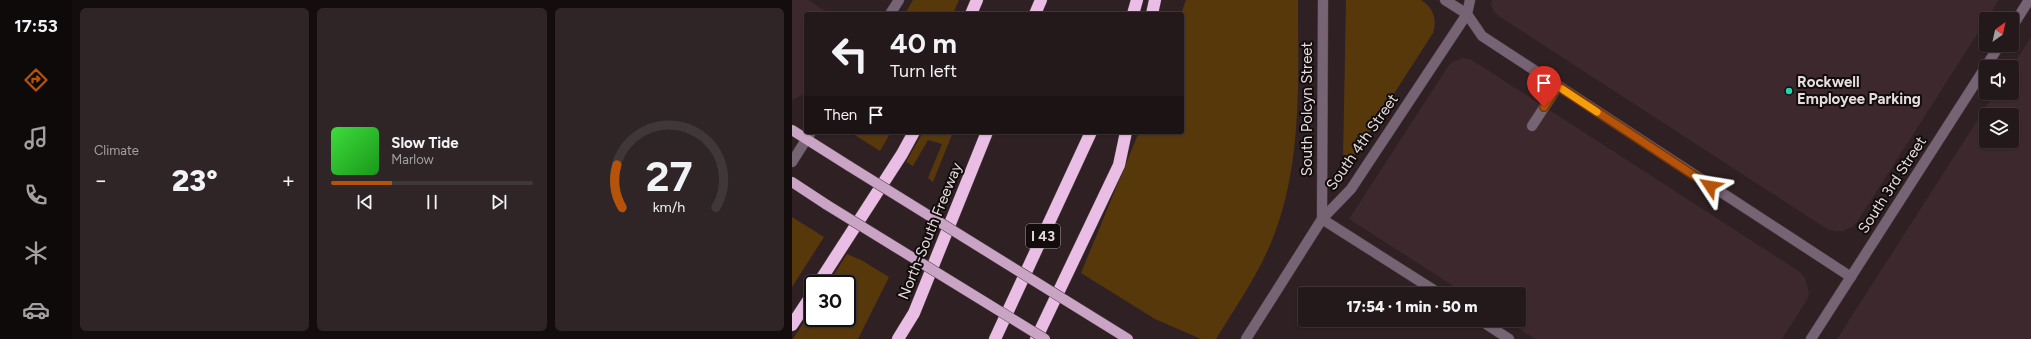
<!DOCTYPE html>
<html lang="en">
<head>
<meta charset="utf-8">
<style>
  :root { --surface:#23181a; --page:#2f2527; --text:#f1f3f6; --muted:#a3a0a2; --line:#403739; --accent:#b45309 }
  body { margin:0; font-family:Figtree,sans-serif; background:var(--page); color:var(--text); height:100vh; display:flex; flex-direction:column; font-size:15px; white-space:nowrap }
  * { box-sizing:border-box; margin:0 }
  p { font-size:13px; color:var(--muted) }
  .icon { flex:none; width:22px; height:22px; fill:none; stroke:currentColor; stroke-width:2; stroke-linecap:round; stroke-linejoin:round }
  .map { position:relative; flex:1; overflow:hidden }
  .details { display:flex; flex-direction:column; gap:8px; padding:8px; background:#130d0e; width:720px }
  .details>* { flex:none }
  .hud { position:absolute; left:12px; top:12px; width:380px; height:122px; border-radius:4px; box-shadow:0 1px 3px #0004,0 0 0 1px var(--line); background:#23181a; color:var(--text); overflow:hidden }
  .needle { width:26px; rotate:33deg }
  .fabs { position:absolute; left:1187px; top:12px; display:grid; gap:8px }
  .fabs a { display:grid; place-items:center; width:40px; height:40px; border-radius:4px; background:var(--surface); box-shadow:0 1px 3px #0004,0 0 0 1px var(--line); font-size:20px }
  .speed { position:absolute; left:12px; top:275px; display:flex; gap:8px; font-size:20px; font-weight:700; text-align:center }
  .speed>* { display:grid; place-content:center; width:52px; height:52px; border-radius:50%; background:var(--surface); box-shadow:0 1px 3px #0004,0 0 0 1px var(--line); line-height:1 }
  .speed .limit { border:2px solid #111; border-radius:6px; background:#fff; color:#111 }
  .pin { position:absolute; display:grid; place-items:center; width:34px; height:34px; color:#fff; margin:-41px -17px; border-radius:50% 50% 50% 0; rotate:-45deg; box-shadow:0 0 4px #0007 }
  .pin .icon { rotate:45deg }
  .me { position:absolute; width:44px; margin:-22px; rotate:303deg; stroke-linejoin:round; filter:drop-shadow(0 0 3px #0008) }
  .turn { display:flex; align-items:center; gap:14px; height:84px; padding:0 20px; font-size:18px }
  .turn .icon { width:52px; height:52px; stroke-width:2.5 }
  .turn b { display:block; font-size:28px; line-height:34px }
  .then { display:flex; align-items:center; height:38px; padding:0 20px; background:#0003; gap:8px; font-size:15px }
  .big { font-size:30px; font-weight:800; line-height:1.1 }
  .details .card { flex:1; display:flex; flex-direction:column; justify-content:center; gap:6px; min-width:0; padding:0 14px; border-radius:6px; background:var(--page) }
  .details .dial { align-items:center; gap:0 }
  .dial svg { height:104px; overflow:visible; fill:none; stroke:var(--line); stroke-width:7; stroke-linecap:round; text-anchor:middle }
  .dial text { fill:var(--text); stroke:none }
  .song { display:flex; align-items:center; gap:12px }
  .cover { width:48px; height:48px; border-radius:6px; background:linear-gradient(135deg,hsl(120 70% 55%),hsl(120 70% 35%)) }
  .played { height:4px; border-radius:2px; background:linear-gradient(90deg,var(--accent) 30%,var(--line) 30%) }
  .keys { display:flex; justify-content:space-around; direction:ltr }
  .heat { display:flex; justify-content:space-between; align-items:center; font-size:22px; direction:ltr }
  .details .tiles { flex:1; display:grid; gap:8px; grid-template-columns:repeat(3,1fr) }
  .trip { position:absolute; left:506px; top:287px; width:228px; height:40px; border-radius:4px; background:var(--surface); box-shadow:0 1px 3px #0004,0 0 0 1px var(--line); font-weight:800; line-height:40px; text-align:center }
  main { display:flex; flex:1; min-height:0 }
  .dock { display:flex; flex-direction:column; width:72px; justify-content:space-around; align-items:center; background:#0e0a0a; color:var(--muted) }
  .dock .icon { width:28px; height:28px }
  .dock .current { color:var(--accent) }
  .dock b { font-size:18px; color:var(--text) }
  .map>svg:first-child { display:block }
  .built { fill:#3c282d; fill-rule:evenodd }
  .green { fill:#57380b }
  .lines { fill:none; stroke-linecap:round; stroke-linejoin:round }
  .minor-casing { stroke:#4c3e41; stroke-width:11 }
  .major-casing { stroke:#4c3e41; stroke-width:11 }
  .highway-casing { stroke:#4c3e41; stroke-width:13 }
  .minor { stroke:#766474; stroke-width:10 }
  .major { stroke:#c9a4c5; stroke-width:10 }
  .highway { stroke:#eabde5; stroke-width:12 }
  .major-bridge-casing { stroke:#4c3e41; stroke-width:11; stroke-linecap:butt }
  .major-bridge { stroke:#c9a4c5; stroke-width:10 }
  .route-casing { stroke:#753606; stroke-width:10 }
  .route { stroke:#b45309; stroke-width:7 }
  .slow { stroke:#f59e0b; stroke-width:7 }
  .poi-dot { fill:#20d5b0; stroke:#120c0d; stroke-width:1.5 }
  .labels { text-anchor:middle; stroke-width:4; stroke-linejoin:round; paint-order:stroke }
  .shield { fill:#120c0d; stroke:#a69e9f; stroke-width:1 }
  .shield-label { font-size:14px; font-weight:bold; fill:#e6dcde }
  .poi-label { font-size:15px; font-weight:bold; fill:#e6dcde; stroke:#120c0d; text-anchor:start }
  .street-label { font-size:15px; fill:#e6dcde; stroke:#120c0d }
</style>
</head>
<body>
<main>
<nav class="dock">
<b>17:53</b>
<svg class="icon current" aria-label="directions" viewBox="0 0 24 24"><path d="M12 3l9 9-9 9-9-9zM9 14v-3h6M13 9l2 2-2 2"/></svg>
<svg class="icon" aria-label="music" viewBox="0 0 24 24"><path d="M9 18V5l10-2v13"/><circle cx="6" cy="18" r="3"/><circle cx="16" cy="16" r="3"/></svg>
<svg class="icon" aria-label="phone" viewBox="0 0 24 24"><path d="M5 4h4l2 5-3 2q2 4 5 5l2-3 5 2v4C11 20 4 13 5 4z"/></svg>
<svg class="icon" aria-label="climate" viewBox="0 0 24 24"><path d="M12 3v18M4 7l16 10M4 17L20 7"/></svg>
<svg class="icon" aria-label="car" viewBox="0 0 24 24"><path d="M5 17H2v-5l4-1 3-4h7l3 4 3 1v5h-3M9 17h6M6 11h13"/><circle cx="7" cy="17" r="2"/><circle cx="17" cy="17" r="2"/></svg>
</nav>
<section class="details">
<div class="tiles">
<div class="card"><p>Climate</p>
<div class="heat"><a>−</a><b class="big">23°</b><a>+</a></div>
</div>
<div class="card">
<div class="song"><i class="cover"></i><div><b>Slow Tide</b><p>Marlow</p></div></div>
<div class="played"></div>
<div class="keys"><svg class="icon" aria-label="previous" viewBox="0 0 24 24"><path d="M18 5L8 12l10 7zM5 5v14"/></svg><svg class="icon" aria-label="pause" viewBox="0 0 24 24"><path d="M8 5v14M16 5v14"/></svg><svg class="icon" aria-label="next" viewBox="0 0 24 24"><path d="M6 5l10 7-10 7zM19 5v14"/></svg></div>
</div>
<div class="card dial"><svg viewBox="0 0 100 80">
<path d="M14 69A42 42 0 1 1 86 69"/>
<path d="M14 69A42 42 0 0 1 10 36" stroke="#b45309"/>
<text x="50" y="56" font-size="32" font-weight="700">27</text>
<text x="50" y="72" font-size="11">km/h</text>
</svg></div>
</div>
</section>
<div class="map">
<svg width="1239" height="339" viewBox="0 0 1239 339">
  <rect width="100%" height="100%" fill="#2f2023"/>
  <g class="built">
    <polygon points="0,0 16,0 38,14 14,14 14,89 10,95 0,100"/>
    <polygon points="700,0 1207,0 1065,222 1060,227 1051,231 1043,231 1035,229 708,17 702,12 699,5"/>
    <path d="M1239,37V339H1045L1203,93H1220V67ZM1194,115H1220V141H1194Z"/>
    <polygon points="671,58 680,60 1008,272 1013,278 1017,293 1015,300 990,339 743,339 714,320 727,320 727,294 674,294 557,219 655,68 659,62"/>
  </g>
  <g class="green">
    <polygon points="121,0 167,0 161,14 113,14"/>
    <path d="M394,0H506C506,82 511,168 478,245C464,278 443,308 424,339H409L363,319L289,273L347,132H390L389,14Z"/>
    <path d="M554,0H629C642,8 645,20 641,33L560,159L555,163L551,160Z"/>
    <polygon points="58,132 99,132 88,151"/>
    <polygon points="131,132 161,132 141,182 136,178 150,144 136,140 121,166 114,162"/>
    <polygon points="0,217 32,237 0,287"/>
    <polygon points="55,254 69,260 97,277 66,339 1,339 21,308 21,318 55,318 55,284 36,284"/>
  </g>
  <g class="lines">
    <defs>
      <g id="minor">
        <polyline points="653,0 675,14 690,36 1059,277"/>
        <polyline points="98,14 107,0"/>
        <polyline points="1220,27 1237,0"/>
        <polyline points="740,126 766,86"/>
        <polyline points="0,162 19,132"/>
        <polyline points="530,219 531,0"/>
        <polyline points="530,219 648,294"/>
        <polyline points="688,320 717,339"/>
        <polyline points="454,339 530,219 559,189 675,14 678,0"/>
        <polyline points="1019,339 1207,46"/>
      </g>
      <g id="major">
        <polyline points="0,130 57,166"/>
        <polyline points="0,182 35,205"/>
      </g>
      <g id="highway">
        <polyline points="179,14 185,0"/>
        <polyline points="243,14 249,0"/>
        <polyline points="341,14 345,0"/>
        <polyline points="360,14 363,0"/>
        <polyline points="26,284 110,154 122,132"/>
        <polyline points="0,325 21,293"/>
        <polyline points="106,339 122,313 195,132"/>
        <polyline points="203,339 299,132"/>
        <polyline points="244,339 327,165 334,132"/>
      </g>
    </defs>
    <use href="#minor" class="minor-casing"/>
    <use href="#major" class="major-casing"/>
    <use href="#highway" class="highway-casing"/>
    <use href="#minor" class="minor"/>
    <use href="#major" class="major"/>
    <use href="#highway" class="highway"/>
    <defs>
      <g id="major-bridge">
        <polyline points="57,166 336,339"/>
        <polyline points="35,205 253,339"/>
      </g>
    </defs>
    <use href="#major-bridge" class="major-bridge-casing"/>
    <use href="#major-bridge" class="major-bridge"/>
  </g>
  <g class="lines">
    <defs>
      <polyline id="route" points="752,107 766,86 918,186"/>
    </defs>
    <use href="#route" class="route-casing"/>
    <use href="#route" class="route"/>
    <polyline class="slow" points="770,89 805,112"/>
  </g>
  <circle class="poi-dot" cx="997" cy="91" r="4"/>
  <g class="labels">
    <rect class="shield" x="234" y="224" width="34" height="24" rx="3"/>
    <g class="shield-label">
      <text x="251" y="241">I 43</text>
    </g>
    <g class="poi-label">
      <text x="1005" y="87">Rockwell<tspan x="1005" dy="17">Employee Parking</tspan></text>
    </g>
    <g class="street-label">
      <text transform="translate(515 109) rotate(-90)" y="5">South Polcyn Street</text>
      <text transform="translate(570 142) rotate(-55)" y="5">South 4th Street</text>
      <text transform="translate(1100 185) rotate(-57)" y="5">South 3rd Street</text>
      <text transform="translate(138 231) rotate(-68)" y="5">North-South Freeway</text>
    </g>
  </g>
</svg>
<div class="fabs">
<a><svg class="needle" viewBox="-14 -14 28 28"><path d="M0-13l5 13h-10z" fill="#e53935"/><path d="M0 13l5-13h-10z" fill="#a3a0a2"/></svg></a>
<a><svg class="icon" aria-label="sound" viewBox="0 0 24 24"><path d="M4 9h4l5-4v14l-5-4H4zM17 9q2 3 0 6"/></svg></a>
<a><svg class="icon" aria-label="layers" viewBox="0 0 24 24"><path d="M12 4l9 5-9 5-9-5zM3 14l9 5 9-5"/></svg></a>
</div>
<div class="speed"><div class="limit">30</div></div>
<div class="pin" style="left:752px;top:107px;background:#d93025"><svg class="icon" aria-label="arrive" viewBox="0 0 24 24"><path d="M6 21V4h12l-3 4 3 4H6"/></svg></div>
<svg class="me" style="left:918px;top:186px" viewBox="-20 -20 40 40"><path d="M0-17L14 15 0 8-14 15z" fill="#b45309" stroke="#fff" stroke-width="4"/></svg>
<div class="trip">17:54 · 1 min · 50 m</div>
<div class="hud">
<div class="turn"><svg class="icon" aria-label="left" viewBox="0 0 24 24"><path d="M17 20v-9H6M10 6l-5 5 5 5"/></svg><div><b>40 m</b>Turn left</div></div>
<div class="then">Then<svg class="icon" aria-label="arrive" viewBox="0 0 24 24"><path d="M6 21V4h12l-3 4 3 4H6"/></svg></div>
</div>
</div>
</main>
</body>
</html>
